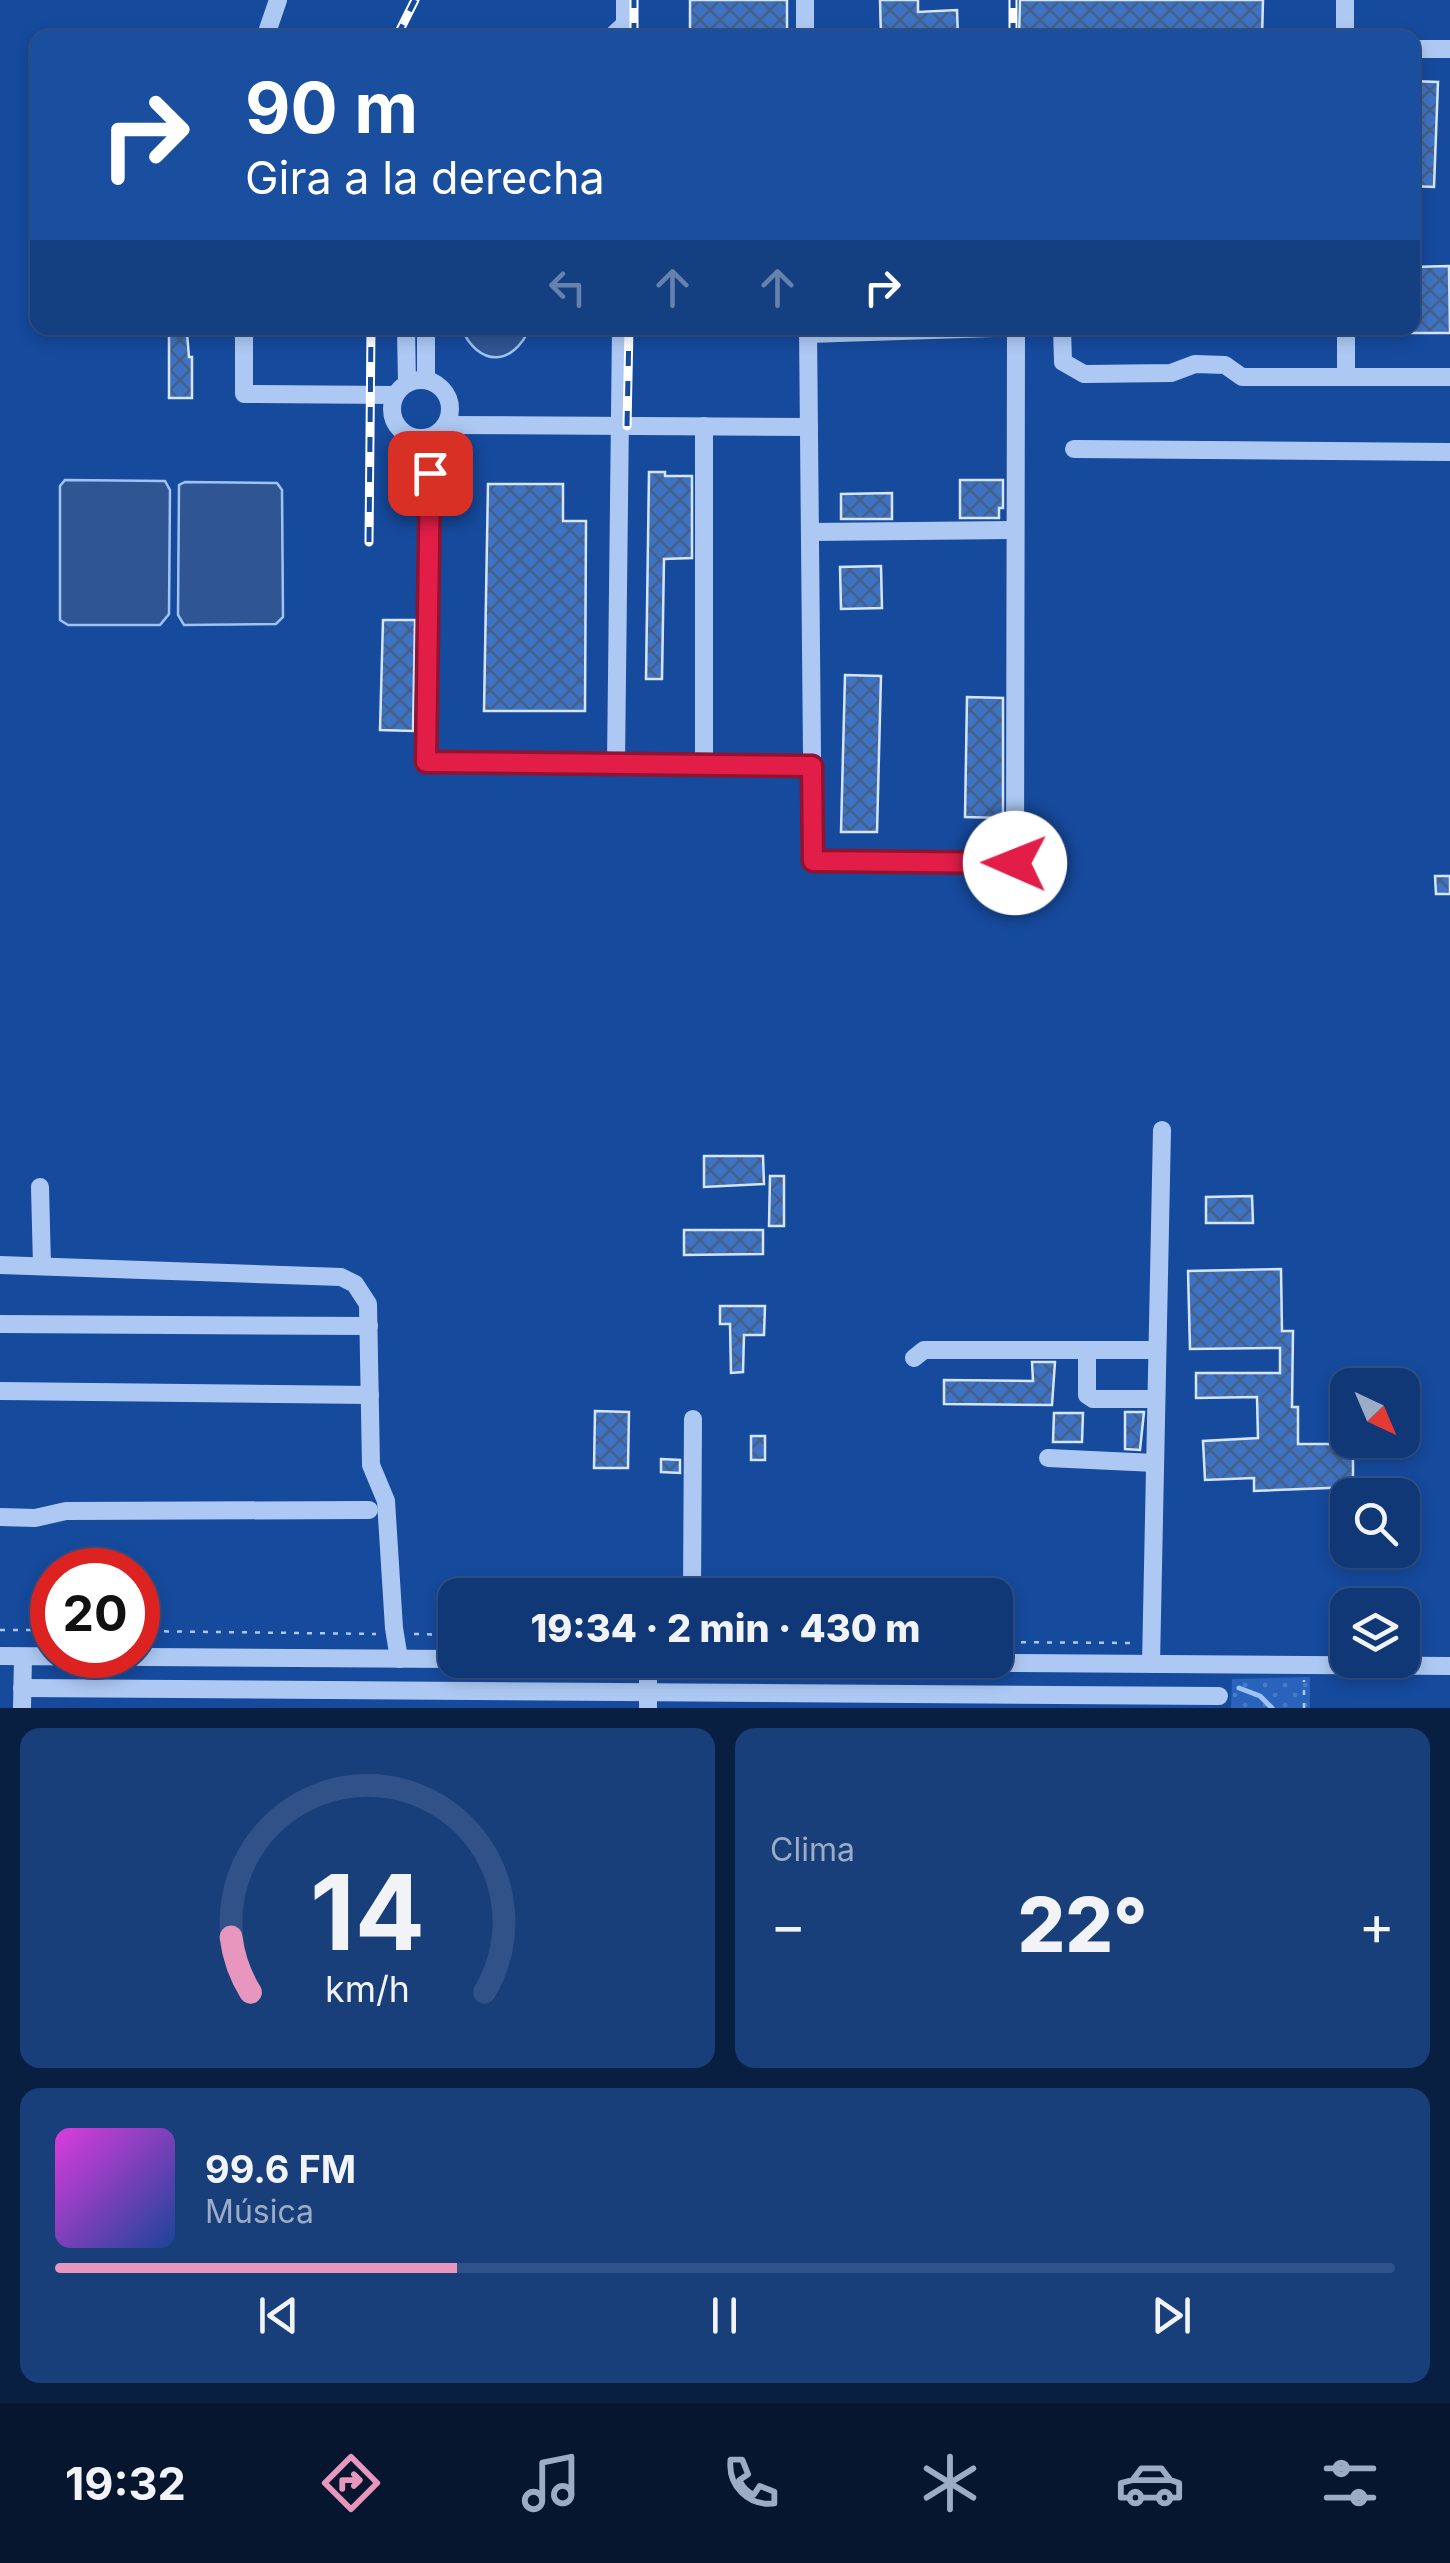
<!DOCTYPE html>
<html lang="es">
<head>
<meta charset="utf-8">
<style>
  :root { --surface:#103876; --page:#193f7b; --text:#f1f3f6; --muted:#9cacc5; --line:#305288; --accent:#e797bd }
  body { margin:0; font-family:Inter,sans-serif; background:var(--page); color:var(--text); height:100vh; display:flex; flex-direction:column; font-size:38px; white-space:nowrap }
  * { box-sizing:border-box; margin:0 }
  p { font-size:32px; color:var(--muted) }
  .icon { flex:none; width:55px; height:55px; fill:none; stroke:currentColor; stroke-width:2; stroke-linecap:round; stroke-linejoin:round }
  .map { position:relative; height:1708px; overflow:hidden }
  .drawer { display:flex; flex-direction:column; gap:20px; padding:20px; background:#091f41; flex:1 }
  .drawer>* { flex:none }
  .banner { position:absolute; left:30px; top:30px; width:1390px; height:305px; border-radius:20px; box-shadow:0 5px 15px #0003,0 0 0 2px var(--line); background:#1a4fa0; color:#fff; overflow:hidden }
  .needle { width:65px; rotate:136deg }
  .buttons { position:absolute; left:1330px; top:1368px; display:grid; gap:20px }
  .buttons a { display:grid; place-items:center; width:90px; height:90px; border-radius:20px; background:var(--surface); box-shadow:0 5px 15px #0003,0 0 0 2px var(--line); font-size:50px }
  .speed { position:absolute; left:30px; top:1548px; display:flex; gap:20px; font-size:50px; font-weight:700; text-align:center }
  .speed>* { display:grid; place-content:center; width:130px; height:130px; border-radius:50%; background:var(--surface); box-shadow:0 5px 15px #0003,0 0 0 2px var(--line); line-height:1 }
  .speed .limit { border:15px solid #d22; background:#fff; color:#111 }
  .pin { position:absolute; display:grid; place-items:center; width:85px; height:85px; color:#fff; margin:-42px; border-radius:20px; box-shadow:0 5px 15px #0006 }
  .me { position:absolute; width:110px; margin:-55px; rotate:271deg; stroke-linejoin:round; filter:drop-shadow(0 0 8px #0008) }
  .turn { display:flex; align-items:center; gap:35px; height:210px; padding:0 50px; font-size:45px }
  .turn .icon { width:130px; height:130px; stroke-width:2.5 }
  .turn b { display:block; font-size:70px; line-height:85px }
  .lanes { display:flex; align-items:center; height:95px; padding:0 50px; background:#0003; justify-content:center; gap:50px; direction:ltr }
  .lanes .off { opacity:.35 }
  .big { font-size:75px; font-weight:800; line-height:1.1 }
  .drawer .widget { flex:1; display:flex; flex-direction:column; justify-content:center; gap:15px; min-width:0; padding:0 35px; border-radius:20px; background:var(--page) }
  .drawer .dial { align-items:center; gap:0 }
  .dial svg { height:260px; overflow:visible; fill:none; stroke:var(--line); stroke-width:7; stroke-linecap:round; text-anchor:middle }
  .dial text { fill:var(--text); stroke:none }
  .song { display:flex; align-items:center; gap:30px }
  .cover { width:120px; height:120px; border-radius:15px; background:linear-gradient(135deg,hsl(300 70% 55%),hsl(220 70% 35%)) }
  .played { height:10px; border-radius:5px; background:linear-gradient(90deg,var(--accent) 30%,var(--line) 30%) }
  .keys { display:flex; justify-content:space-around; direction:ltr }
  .heat { display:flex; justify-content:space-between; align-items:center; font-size:55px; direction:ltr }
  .drawer .tiles { flex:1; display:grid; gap:20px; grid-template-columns:1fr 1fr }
  .widget:last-child { grid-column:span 2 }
  .trip { position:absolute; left:438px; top:1578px; width:575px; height:100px; border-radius:20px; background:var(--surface); box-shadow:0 5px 15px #0003,0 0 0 2px var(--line); font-weight:800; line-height:100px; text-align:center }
  .dock { display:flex; height:160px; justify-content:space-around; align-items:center; background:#06162f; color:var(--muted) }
  .dock .icon { width:70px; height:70px }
  .dock .on { color:var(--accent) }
  .dock b { font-size:45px; color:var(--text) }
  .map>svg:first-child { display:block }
  .grass { fill:url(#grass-dots) }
  .water { fill:#305593; stroke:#9fc3f5; stroke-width:2.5 }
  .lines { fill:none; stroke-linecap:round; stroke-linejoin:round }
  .stream { stroke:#9fc3f5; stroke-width:5 }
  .building { fill:url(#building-cross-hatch); stroke:#d5e5fd; stroke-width:2.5 }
  .path { stroke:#adc9f3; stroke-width:2.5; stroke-dasharray:5 8; stroke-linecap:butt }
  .minor { stroke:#adc9f3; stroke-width:18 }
  .rail-casing { stroke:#fff; stroke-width:9 }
  .rail { stroke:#164a9d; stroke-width:5; stroke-dasharray:15; stroke-linecap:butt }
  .route-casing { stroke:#92132f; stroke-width:25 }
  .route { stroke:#e11d48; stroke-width:18 }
</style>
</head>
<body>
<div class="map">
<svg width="1450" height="1708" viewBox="0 0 1450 1708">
  <defs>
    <pattern id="grass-dots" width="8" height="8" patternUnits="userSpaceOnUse" patternTransform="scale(2.5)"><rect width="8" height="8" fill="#2963bb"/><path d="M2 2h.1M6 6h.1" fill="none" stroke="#497ac5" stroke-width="1.8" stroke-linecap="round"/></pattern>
    <pattern id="building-cross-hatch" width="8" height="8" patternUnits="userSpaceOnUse" patternTransform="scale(2.5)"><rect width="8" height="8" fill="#3e73c3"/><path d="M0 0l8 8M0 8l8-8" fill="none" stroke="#456088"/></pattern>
  </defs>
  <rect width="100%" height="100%" fill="#164a9d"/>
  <polygon class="grass" points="1310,1677 1310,1708 1231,1708 1232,1679"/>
  <g class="water">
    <path d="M461,328H530C512,367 479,367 461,328Z"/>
    <polygon points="65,480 165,481 170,490 169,614 160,625 68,625 60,620 60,486"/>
    <polygon points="185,482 277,483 282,490 283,617 276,624 184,625 178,615 179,485"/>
  </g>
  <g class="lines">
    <polyline class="stream" points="1239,1688 1260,1696 1272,1708"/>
  </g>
  <g class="building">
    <rect x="690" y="0" width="97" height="38"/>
    <polygon points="880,0 918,0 918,12 957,10 958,38 881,38"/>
    <polygon points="1020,0 1263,0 1262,38 1019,38"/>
    <polygon points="1412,81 1438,82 1434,187 1412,186"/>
    <polygon points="1449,266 1450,333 1412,333 1412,267"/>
    <polygon points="187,333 189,357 192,357 192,398 169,398 169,334"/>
    <polygon points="649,472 665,472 665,476 692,476 692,558 664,559 662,679 646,679"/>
    <polygon points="960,480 1003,480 1003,508 999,508 999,518 960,518"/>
    <polygon points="488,484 563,484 563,521 586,521 585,711 484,711"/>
    <polygon points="892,493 892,519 841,519 841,494"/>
    <polygon points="881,566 882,608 841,609 840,567"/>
    <polygon points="383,620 415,620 413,731 380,730"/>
    <polygon points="845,675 881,676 877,832 841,832"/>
    <polygon points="967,697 1003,698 1003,818 965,817"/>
    <polygon points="1435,876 1450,876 1450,894 1436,894"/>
    <polygon points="704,1156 763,1156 764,1184 704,1187"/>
    <polygon points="770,1176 784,1176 784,1226 769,1226"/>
    <polygon points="1252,1196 1253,1223 1206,1223 1206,1197"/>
    <polygon points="684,1230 763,1230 763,1254 684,1255"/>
    <polygon points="1281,1269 1282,1331 1293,1331 1292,1407 1298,1407 1298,1444 1353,1444 1353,1487 1254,1491 1254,1478 1205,1480 1203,1441 1258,1438 1257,1397 1196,1398 1196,1373 1280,1373 1280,1348 1190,1349 1188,1271"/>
    <polygon points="720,1306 765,1306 764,1335 744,1335 743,1372 731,1373 730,1324 720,1324"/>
    <polygon points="1032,1362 1055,1362 1052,1405 944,1404 944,1380 1033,1381"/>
    <polygon points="595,1411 629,1412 628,1468 594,1468"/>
    <polygon points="1125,1412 1144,1412 1140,1450 1125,1449"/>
    <polygon points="1054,1413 1083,1413 1082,1442 1053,1442"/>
    <rect x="751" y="1436" width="14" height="24"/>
    <polygon points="661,1459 680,1460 680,1473 661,1472"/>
  </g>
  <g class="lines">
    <g class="path">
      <polyline points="0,1630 52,1630"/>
      <polyline points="138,1631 376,1634"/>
      <polyline points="414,1634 455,1635"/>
      <polyline points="995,1642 1133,1643"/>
      <polyline points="1304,1708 1304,1680"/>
    </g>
    <g class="minor">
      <polyline points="805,0 805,38"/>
      <polyline points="1345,0 1345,38"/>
      <polyline points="265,38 278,0"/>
      <polyline points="610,38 625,24 625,0"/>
      <polyline points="1412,49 1450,49"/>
      <polyline points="244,328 244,394 395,395"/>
      <polyline points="406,328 407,383"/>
      <polyline points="808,328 813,861 1015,863 1016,328"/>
      <polyline points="1062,328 1063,362 1084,374 1171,373 1195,364 1225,365 1242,377 1450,377"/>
      <polyline points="1346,328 1346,377"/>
      <polyline points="808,334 994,328"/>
      <circle cx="421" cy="409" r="29"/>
      <polyline points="426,380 426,328"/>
      <polyline points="446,425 809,427"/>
      <polyline points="430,437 425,762 812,766"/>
      <polyline points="1074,449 1450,452"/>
      <polyline points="810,532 1015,530"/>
      <polyline points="616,764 621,328"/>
      <polyline points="704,765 704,426"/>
      <polyline points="40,1187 42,1266"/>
      <polyline points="0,1265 341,1277 355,1284 368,1304 371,1465 386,1501 394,1628 399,1659"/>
      <polyline points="0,1324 369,1326"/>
      <polyline points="1087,1350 1087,1395 1093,1399 1156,1399"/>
      <polyline points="914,1358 924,1350 1157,1350"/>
      <polyline points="0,1391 370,1395"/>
      <polyline points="1048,1458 1155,1463"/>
      <polyline points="0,1517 35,1518 66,1511 369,1510"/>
      <polyline points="692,1595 693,1419"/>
      <polyline points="0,1656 455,1659"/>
      <polyline points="559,1660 1450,1666"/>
      <polyline points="1151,1664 1162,1130"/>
      <polyline points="22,1688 1219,1696"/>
      <polyline points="22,1708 23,1657"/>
      <polyline points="648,1708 648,1661"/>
    </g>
    <defs>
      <g id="rail">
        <polyline points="396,38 415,0"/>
        <polyline points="634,38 634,0"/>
        <polyline points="1013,38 1013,0"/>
        <polyline points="627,426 629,328"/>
        <polyline points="369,542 371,328"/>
      </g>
    </defs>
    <use href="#rail" class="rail-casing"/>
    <use href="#rail" class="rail"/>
  </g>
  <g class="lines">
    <defs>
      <polyline id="route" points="430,473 426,762 812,766 813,861 1015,863"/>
    </defs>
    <use href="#route" class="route-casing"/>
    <use href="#route" class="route"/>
  </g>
</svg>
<div class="buttons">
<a><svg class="needle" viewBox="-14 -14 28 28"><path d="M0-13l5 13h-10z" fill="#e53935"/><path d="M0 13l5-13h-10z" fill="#9cacc5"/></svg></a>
<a><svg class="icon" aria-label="search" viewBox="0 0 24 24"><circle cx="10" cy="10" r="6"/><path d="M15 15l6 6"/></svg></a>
<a><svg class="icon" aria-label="layers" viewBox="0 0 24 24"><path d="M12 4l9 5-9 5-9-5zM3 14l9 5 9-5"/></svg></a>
</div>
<div class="speed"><div class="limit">20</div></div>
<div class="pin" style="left:430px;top:473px;background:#d93025"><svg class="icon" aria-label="arrive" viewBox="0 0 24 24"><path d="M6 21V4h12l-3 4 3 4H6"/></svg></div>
<svg class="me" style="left:1015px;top:863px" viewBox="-20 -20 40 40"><circle r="19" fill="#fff"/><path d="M0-13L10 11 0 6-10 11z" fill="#e11d48"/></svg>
<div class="trip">19:34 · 2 min · 430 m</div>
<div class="banner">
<div class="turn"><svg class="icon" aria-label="right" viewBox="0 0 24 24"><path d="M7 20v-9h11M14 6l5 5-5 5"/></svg><div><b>90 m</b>Gira a la derecha</div></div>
<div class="lanes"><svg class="icon off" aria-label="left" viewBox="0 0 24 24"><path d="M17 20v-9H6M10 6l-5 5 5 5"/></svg><svg class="icon off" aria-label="ahead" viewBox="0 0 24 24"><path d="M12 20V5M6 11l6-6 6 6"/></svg><svg class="icon off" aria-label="ahead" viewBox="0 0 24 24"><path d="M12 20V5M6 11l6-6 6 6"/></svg><svg class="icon" aria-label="right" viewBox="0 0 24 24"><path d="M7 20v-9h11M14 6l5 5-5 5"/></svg></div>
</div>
</div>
<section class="drawer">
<div class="tiles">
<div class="widget dial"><svg viewBox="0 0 100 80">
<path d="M14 69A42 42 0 1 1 86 69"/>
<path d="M14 69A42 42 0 0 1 8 52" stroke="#e797bd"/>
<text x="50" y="56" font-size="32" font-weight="700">14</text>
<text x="50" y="72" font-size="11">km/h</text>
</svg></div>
<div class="widget"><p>Clima</p>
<div class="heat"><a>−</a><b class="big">22°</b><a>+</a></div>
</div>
<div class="widget">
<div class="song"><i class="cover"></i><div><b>99.6 FM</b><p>Música</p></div></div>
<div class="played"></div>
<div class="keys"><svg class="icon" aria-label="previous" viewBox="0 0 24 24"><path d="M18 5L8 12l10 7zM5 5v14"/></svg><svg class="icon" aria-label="pause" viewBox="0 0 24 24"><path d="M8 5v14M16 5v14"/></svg><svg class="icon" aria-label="next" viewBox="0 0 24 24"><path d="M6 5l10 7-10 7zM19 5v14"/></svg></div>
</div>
</div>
</section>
<nav class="dock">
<b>19:32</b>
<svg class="icon on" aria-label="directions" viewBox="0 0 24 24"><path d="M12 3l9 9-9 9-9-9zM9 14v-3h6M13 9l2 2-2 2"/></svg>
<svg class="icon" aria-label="music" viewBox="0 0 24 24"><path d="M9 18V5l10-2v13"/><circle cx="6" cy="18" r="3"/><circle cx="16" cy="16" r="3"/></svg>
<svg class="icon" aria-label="phone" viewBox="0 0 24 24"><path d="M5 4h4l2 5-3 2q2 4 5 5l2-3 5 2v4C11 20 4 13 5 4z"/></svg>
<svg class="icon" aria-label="climate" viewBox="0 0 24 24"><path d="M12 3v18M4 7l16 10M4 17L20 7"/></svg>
<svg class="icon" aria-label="car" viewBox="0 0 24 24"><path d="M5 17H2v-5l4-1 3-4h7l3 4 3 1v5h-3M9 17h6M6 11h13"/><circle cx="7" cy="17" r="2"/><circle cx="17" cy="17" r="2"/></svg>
<svg class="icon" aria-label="filters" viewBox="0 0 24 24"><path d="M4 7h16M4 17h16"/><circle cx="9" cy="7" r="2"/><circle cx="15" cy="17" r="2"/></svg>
</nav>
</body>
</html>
